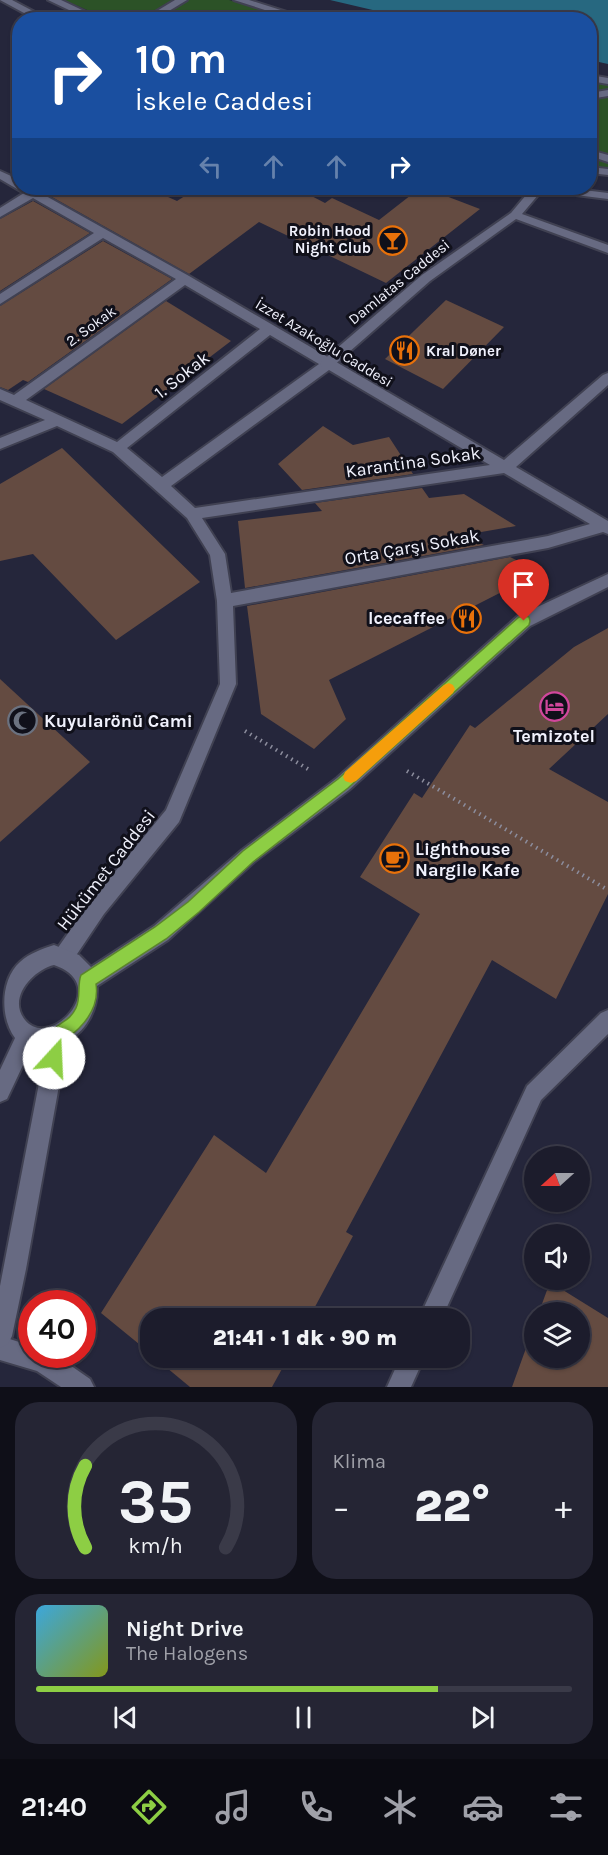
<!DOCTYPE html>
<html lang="tr">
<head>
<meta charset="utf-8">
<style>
  :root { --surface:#1c1c2c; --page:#252534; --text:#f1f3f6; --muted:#a0a1a9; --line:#3a3a48; --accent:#8dce44 }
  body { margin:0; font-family:Karla,sans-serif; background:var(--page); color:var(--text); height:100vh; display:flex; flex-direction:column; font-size:22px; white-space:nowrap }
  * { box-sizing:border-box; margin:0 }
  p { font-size:20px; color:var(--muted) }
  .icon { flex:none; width:33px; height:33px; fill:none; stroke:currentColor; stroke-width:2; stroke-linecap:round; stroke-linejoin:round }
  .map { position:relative; height:1387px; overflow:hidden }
  .panel { display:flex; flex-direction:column; gap:15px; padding:15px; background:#0f0f18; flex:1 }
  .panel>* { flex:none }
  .top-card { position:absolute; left:12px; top:12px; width:585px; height:183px; border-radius:24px; box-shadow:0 2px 4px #0004,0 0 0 2px var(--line); background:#1a4fa0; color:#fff; overflow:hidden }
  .needle { width:39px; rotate:249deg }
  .fabs { position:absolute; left:524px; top:1146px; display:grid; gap:12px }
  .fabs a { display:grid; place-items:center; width:66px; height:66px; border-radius:50%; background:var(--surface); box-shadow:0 2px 4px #0004,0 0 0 2px var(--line); font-size:30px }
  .speed { position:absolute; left:18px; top:1290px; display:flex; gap:12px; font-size:30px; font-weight:700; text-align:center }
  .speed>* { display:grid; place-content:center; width:78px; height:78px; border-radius:50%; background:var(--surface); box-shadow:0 2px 4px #0004,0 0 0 2px var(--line); line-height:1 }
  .speed .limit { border:9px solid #d22; background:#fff; color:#111 }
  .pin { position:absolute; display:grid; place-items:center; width:51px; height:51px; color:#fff; margin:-62px -26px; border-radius:50% 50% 50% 0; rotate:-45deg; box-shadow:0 0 6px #0007 }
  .pin .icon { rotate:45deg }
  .me { position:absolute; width:66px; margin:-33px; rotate:20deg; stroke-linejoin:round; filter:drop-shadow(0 0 4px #0008) }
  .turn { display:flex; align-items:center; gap:21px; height:126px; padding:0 24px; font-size:27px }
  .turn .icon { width:78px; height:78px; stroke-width:2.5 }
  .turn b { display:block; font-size:42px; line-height:51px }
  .lanes { display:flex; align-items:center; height:57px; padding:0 24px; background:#0003; justify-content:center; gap:30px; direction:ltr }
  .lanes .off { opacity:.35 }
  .big { font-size:45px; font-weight:800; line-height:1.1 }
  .panel .tile { flex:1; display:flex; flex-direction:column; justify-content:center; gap:9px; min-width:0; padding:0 21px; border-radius:24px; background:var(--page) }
  .panel .dial { align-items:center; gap:0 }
  .dial svg { height:156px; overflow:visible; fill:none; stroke:var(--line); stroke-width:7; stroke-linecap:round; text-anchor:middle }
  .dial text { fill:var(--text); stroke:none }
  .song { display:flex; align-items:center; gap:18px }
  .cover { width:72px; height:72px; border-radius:9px; background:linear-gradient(135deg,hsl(200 70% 55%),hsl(70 70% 35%)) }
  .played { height:6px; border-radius:3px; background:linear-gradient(90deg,var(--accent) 75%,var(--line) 75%) }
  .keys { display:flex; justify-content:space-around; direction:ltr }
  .heat { display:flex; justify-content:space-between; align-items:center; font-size:33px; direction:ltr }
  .panel .tiles { flex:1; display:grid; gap:15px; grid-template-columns:1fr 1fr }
  .tile:last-child { grid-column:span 2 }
  .trip { position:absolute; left:140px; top:1308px; width:330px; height:60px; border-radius:24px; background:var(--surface); box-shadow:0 2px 4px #0004,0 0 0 2px var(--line); font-weight:800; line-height:60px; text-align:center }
  .menu { display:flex; height:96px; justify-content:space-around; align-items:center; background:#0b0b12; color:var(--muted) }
  .menu .icon { width:42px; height:42px }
  .menu .current { color:var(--accent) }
  .menu b { font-size:27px; color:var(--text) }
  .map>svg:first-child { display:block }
  .green { fill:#2c5227 }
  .water { fill:#276880 }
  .building { fill:#644b41 }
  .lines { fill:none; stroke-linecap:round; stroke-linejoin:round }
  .pedestrian-casing { stroke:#404152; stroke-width:4 }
  .minor-casing { stroke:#404152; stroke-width:4 }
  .tertiary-casing { stroke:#404152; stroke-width:4 }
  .path { stroke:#8c8d9d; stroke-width:4; stroke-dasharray:1.5 4.5; stroke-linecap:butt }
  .pedestrian { fill:#676a82; fill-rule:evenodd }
  .minor { fill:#676a82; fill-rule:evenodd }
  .tertiary { fill:#676a82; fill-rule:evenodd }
  .route { fill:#8dce44; stroke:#5c862c; stroke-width:1.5 }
  .slow { fill:#f59e0b }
  .labels { text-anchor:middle; stroke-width:6; stroke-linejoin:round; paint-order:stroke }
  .far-poi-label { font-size:15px; font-weight:bold; fill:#f1f2fd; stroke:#10101a; text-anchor:end }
  .far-street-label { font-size:15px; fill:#f1f2fd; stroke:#10101a }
  .street-label { font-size:18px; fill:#f1f2fd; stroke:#10101a }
  .poi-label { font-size:18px; font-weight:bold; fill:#f1f2fd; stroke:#10101a; text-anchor:start }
</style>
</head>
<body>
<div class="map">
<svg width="608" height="1387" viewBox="0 0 608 1387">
  <rect width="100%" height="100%" fill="#25263b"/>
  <g class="green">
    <polygon points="64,0 174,0 139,19 110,20"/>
    <polygon points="188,0 229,0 296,19 153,20"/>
    <polygon points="590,80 608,83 608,169 590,167"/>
  </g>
  <polygon class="water" points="330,0 608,0 608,64 590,60 590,20 411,19"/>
  <g class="building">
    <polygon points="51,188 148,188 177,201 194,190 188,188 307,188 302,191 325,203 332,198 379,220 420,188 425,188 480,209 386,283 259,222 189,274 43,192"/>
    <polygon points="33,201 90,233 0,291 0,219"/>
    <polygon points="103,241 172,279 28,382 23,380 8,390 0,387 0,306"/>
    <polygon points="446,300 504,327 443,389 385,359"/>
    <polygon points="166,301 231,341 122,424 44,389"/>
    <polygon points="323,426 353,445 389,437 413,474 302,490 278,464"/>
    <polygon points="62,448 200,582 116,640 33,554 0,561 0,484"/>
    <polygon points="422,488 429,498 464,494 516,526 464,535 484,545 245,588 238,521 322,511 315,503"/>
    <polygon points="510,557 541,572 329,680 346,719 314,749 261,714 247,606"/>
    <polygon points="608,628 608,714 549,769 608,802 608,894 556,999 492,960 346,1232 353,1236 309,1318 150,1318 150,1353 101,1313 214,1135 266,1173 420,914 360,877 414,793 422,798 470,725 475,728 574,647"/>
    <polygon points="0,679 90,762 0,842"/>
    <polygon points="550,1282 608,1318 608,1387 512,1387 534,1326 534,1358 579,1358 579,1312 539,1312"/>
    <polygon points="155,1358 288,1358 272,1387 190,1387"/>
  </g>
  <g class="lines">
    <defs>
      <g id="pedestrian">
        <polygon points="48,0 61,0 103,20 90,20"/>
        <polygon points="175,0 187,0 154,20 142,20"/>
        <polygon points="234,0 249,0 312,20 296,20"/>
        <polygon points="590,75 608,78 608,84 590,81"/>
        <polygon points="608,90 608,96 590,99 590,93"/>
        <polygon points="590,150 608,155 608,162 590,156"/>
        <polygon points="590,167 608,169 608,175 590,173"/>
        <path d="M0,171L20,180V188H30L37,191L189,276L504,460L603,375L608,373V385L516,467L608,521V534L603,532L548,548L233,606L236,684L179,822L104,914L71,963L64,966L57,963L54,956L57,949L90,902L166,810L220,684L217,601L210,555L187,518L113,452L57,426L0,449V438L45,420L0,400V389L14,395L176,279L103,238L0,304V294L94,233L33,198L0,217V208L24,193L0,179ZM185,285L260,329L117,442L26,400ZM270,335L319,364L162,477L127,448ZM329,370L490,465L195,508L171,486ZM504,473L590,524L548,536L231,593L225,554L202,518Z"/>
        <polygon points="532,188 544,188 522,214 608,245 608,253 516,219 430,281 422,281 422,275 511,213"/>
      </g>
      <g id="minor">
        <polygon points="426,274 430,275 430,281 332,367 322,367 320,364 322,361 422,275"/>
        <polygon points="608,1010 608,1034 541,1100 442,1318 419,1318 527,1086 601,1013"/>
        <polygon points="0,1336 32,1346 32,1354 54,1354 90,1379 94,1387 61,1387 37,1371 0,1360"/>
        <polygon points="400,1358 424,1358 411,1387 387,1387"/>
      </g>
      <g id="tertiary">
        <polygon points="0,0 12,0 50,20 37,20"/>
        <polygon points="538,188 567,188 608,193 608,199 544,191"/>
        <path d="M608,574V587L530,626L349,790L254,862L168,940L97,986C98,1008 87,1031 67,1041L26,1269L12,1336L8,1344L0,1348V1286L46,1047L32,1046L7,1099L0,1102V1070L15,1038C0,1018 0,980 20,962C30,953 42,949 54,945L79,955L91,967L154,926L242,850L337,778L518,616ZM54,965C113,985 50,1051 25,1020C7,998 33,970 54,965Z"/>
      </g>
    </defs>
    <use href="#pedestrian" class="pedestrian-casing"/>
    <use href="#minor" class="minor-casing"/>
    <use href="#tertiary" class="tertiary-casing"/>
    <g class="path">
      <polyline points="245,731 308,769"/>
      <polyline points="407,771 608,890"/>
    </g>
    <use href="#pedestrian" class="pedestrian"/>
    <use href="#minor" class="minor"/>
    <use href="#tertiary" class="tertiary"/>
  </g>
  <path class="route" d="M524,616L529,617L530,621L529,625L348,788L253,862L199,912L166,939L96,984C100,1009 83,1027 65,1040L59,1064L54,1067L48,1064C45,1057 46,1052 48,1045C52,1019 67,1027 76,1008C81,997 77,985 81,975L155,927L188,902L243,851L338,779L519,617Z"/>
  <polygon class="slow" points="449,683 453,685 455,689 453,693 356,781 351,783 345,781 343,777 345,772 444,685"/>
  <defs>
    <symbol id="bar-ring" viewBox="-11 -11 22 22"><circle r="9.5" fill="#10101a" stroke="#e8710a" stroke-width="1.5"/><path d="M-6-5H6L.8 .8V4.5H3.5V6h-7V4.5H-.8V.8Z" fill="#e8710a"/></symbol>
    <symbol id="restaurant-ring" viewBox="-11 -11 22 22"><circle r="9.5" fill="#10101a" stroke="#e8710a" stroke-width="1.5"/><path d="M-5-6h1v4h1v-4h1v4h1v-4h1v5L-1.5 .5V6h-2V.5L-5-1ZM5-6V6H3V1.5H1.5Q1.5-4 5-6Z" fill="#e8710a"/></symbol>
    <symbol id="hotel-ring" viewBox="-11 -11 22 22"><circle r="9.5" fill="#10101a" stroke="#d1479c" stroke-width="1.5"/><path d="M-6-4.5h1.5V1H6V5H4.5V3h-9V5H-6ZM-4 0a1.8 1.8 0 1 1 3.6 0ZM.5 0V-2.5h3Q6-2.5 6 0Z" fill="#d1479c"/></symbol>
    <symbol id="mosque-ring" viewBox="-11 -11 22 22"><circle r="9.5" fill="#10101a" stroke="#6b7280" stroke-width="1.5"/><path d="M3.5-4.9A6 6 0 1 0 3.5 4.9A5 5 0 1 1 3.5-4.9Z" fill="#6b7280"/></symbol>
    <symbol id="cafe-ring" viewBox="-11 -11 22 22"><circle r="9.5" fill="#10101a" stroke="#e8710a" stroke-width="1.5"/><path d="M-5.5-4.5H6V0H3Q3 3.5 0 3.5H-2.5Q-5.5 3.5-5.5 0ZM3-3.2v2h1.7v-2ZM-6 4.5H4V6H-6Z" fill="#e8710a"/></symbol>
  </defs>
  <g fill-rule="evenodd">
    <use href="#bar-ring" x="376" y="224" width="33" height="33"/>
    <use href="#restaurant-ring" x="388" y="334" width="33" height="33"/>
    <use href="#restaurant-ring" x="450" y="602" width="33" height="33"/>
    <use href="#hotel-ring" x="538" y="690" width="33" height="33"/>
    <use href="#mosque-ring" x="6" y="704" width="33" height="33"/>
    <use href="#cafe-ring" x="378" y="842" width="33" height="33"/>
  </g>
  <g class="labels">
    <g class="far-poi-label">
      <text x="371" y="236">Robin Hood<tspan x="371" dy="17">Night Club</tspan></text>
      <text x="426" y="356" text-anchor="start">Kral Døner</text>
    </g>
    <g class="far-street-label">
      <text transform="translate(399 282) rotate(-39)" y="5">Damlatas Caddesi</text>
      <text transform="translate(91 326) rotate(-36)" y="5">2. Sokak</text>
      <text transform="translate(324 343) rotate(31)" y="5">İzzet Azakoğlu Caddesi</text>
    </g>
    <g class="street-label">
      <text transform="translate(182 375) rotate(-38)" y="6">1. Sokak</text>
      <text transform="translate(413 462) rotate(-8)" y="6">Karantina Sokak</text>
      <text transform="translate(412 547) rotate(-10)" y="6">Orta Çarşı Sokak</text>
      <text transform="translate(106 870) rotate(-52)" y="6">Hükümet Caddesi</text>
    </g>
    <g class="poi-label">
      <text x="445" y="624" text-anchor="end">Icecaffee</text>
      <text x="44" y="727">Kuyularönü Cami</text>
      <text x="554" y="742" text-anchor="middle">Temizotel</text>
      <text x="415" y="855">Lighthouse<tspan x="415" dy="21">Nargile Kafe</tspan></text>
    </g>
  </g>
</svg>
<div class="fabs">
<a><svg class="needle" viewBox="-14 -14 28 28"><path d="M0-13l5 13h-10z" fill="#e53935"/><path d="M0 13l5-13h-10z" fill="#a0a1a9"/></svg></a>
<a><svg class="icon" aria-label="sound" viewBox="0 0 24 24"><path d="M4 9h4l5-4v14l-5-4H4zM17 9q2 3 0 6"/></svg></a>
<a><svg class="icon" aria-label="layers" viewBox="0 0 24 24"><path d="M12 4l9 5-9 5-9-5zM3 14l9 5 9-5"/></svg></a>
</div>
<div class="speed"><div class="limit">40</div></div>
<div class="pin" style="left:524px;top:621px;background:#d93025"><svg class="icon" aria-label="arrive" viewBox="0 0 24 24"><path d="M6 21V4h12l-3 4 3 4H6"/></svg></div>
<svg class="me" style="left:54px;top:1058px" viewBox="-20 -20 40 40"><circle r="19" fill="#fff"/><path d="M0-13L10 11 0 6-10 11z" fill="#8dce44"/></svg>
<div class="trip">21:41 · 1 dk · 90 m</div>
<div class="top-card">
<div class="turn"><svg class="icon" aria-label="right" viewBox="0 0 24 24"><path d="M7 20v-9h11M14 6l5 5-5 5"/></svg><div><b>10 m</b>İskele Caddesi</div></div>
<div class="lanes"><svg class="icon off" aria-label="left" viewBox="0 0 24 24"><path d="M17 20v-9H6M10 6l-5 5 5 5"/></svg><svg class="icon off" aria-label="ahead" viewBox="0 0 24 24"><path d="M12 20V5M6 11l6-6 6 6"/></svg><svg class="icon off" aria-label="ahead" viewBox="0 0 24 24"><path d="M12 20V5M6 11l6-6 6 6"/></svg><svg class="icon" aria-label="right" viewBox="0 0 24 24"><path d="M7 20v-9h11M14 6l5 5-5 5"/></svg></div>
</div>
</div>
<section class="panel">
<div class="tiles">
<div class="tile dial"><svg viewBox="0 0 100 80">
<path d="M14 69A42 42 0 1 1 86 69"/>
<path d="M14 69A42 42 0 0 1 14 27" stroke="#8dce44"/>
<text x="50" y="56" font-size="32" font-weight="700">35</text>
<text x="50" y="72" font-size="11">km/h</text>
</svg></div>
<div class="tile"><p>Klima</p>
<div class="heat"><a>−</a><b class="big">22°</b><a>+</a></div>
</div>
<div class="tile">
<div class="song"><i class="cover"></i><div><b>Night Drive</b><p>The Halogens</p></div></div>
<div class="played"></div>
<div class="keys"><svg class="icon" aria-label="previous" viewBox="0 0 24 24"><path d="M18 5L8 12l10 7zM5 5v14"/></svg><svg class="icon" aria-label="pause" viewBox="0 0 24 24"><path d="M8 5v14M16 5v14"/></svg><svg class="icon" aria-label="next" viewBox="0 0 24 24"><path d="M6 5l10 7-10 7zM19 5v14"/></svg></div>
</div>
</div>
</section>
<nav class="menu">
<b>21:40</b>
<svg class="icon current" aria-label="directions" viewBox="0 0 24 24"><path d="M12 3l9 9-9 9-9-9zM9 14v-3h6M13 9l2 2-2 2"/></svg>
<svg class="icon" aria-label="music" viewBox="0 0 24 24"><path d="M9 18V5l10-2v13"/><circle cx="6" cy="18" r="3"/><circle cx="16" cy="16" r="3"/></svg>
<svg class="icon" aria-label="phone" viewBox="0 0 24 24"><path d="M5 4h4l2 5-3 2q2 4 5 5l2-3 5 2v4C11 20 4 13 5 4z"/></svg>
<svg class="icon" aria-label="climate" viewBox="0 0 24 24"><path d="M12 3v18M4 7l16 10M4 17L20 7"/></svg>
<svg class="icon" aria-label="car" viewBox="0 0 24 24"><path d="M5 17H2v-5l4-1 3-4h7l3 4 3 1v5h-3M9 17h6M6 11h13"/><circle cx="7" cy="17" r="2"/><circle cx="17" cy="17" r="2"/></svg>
<svg class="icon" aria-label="filters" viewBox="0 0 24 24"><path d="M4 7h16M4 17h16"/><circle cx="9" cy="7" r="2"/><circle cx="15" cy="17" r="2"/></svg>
</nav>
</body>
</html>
